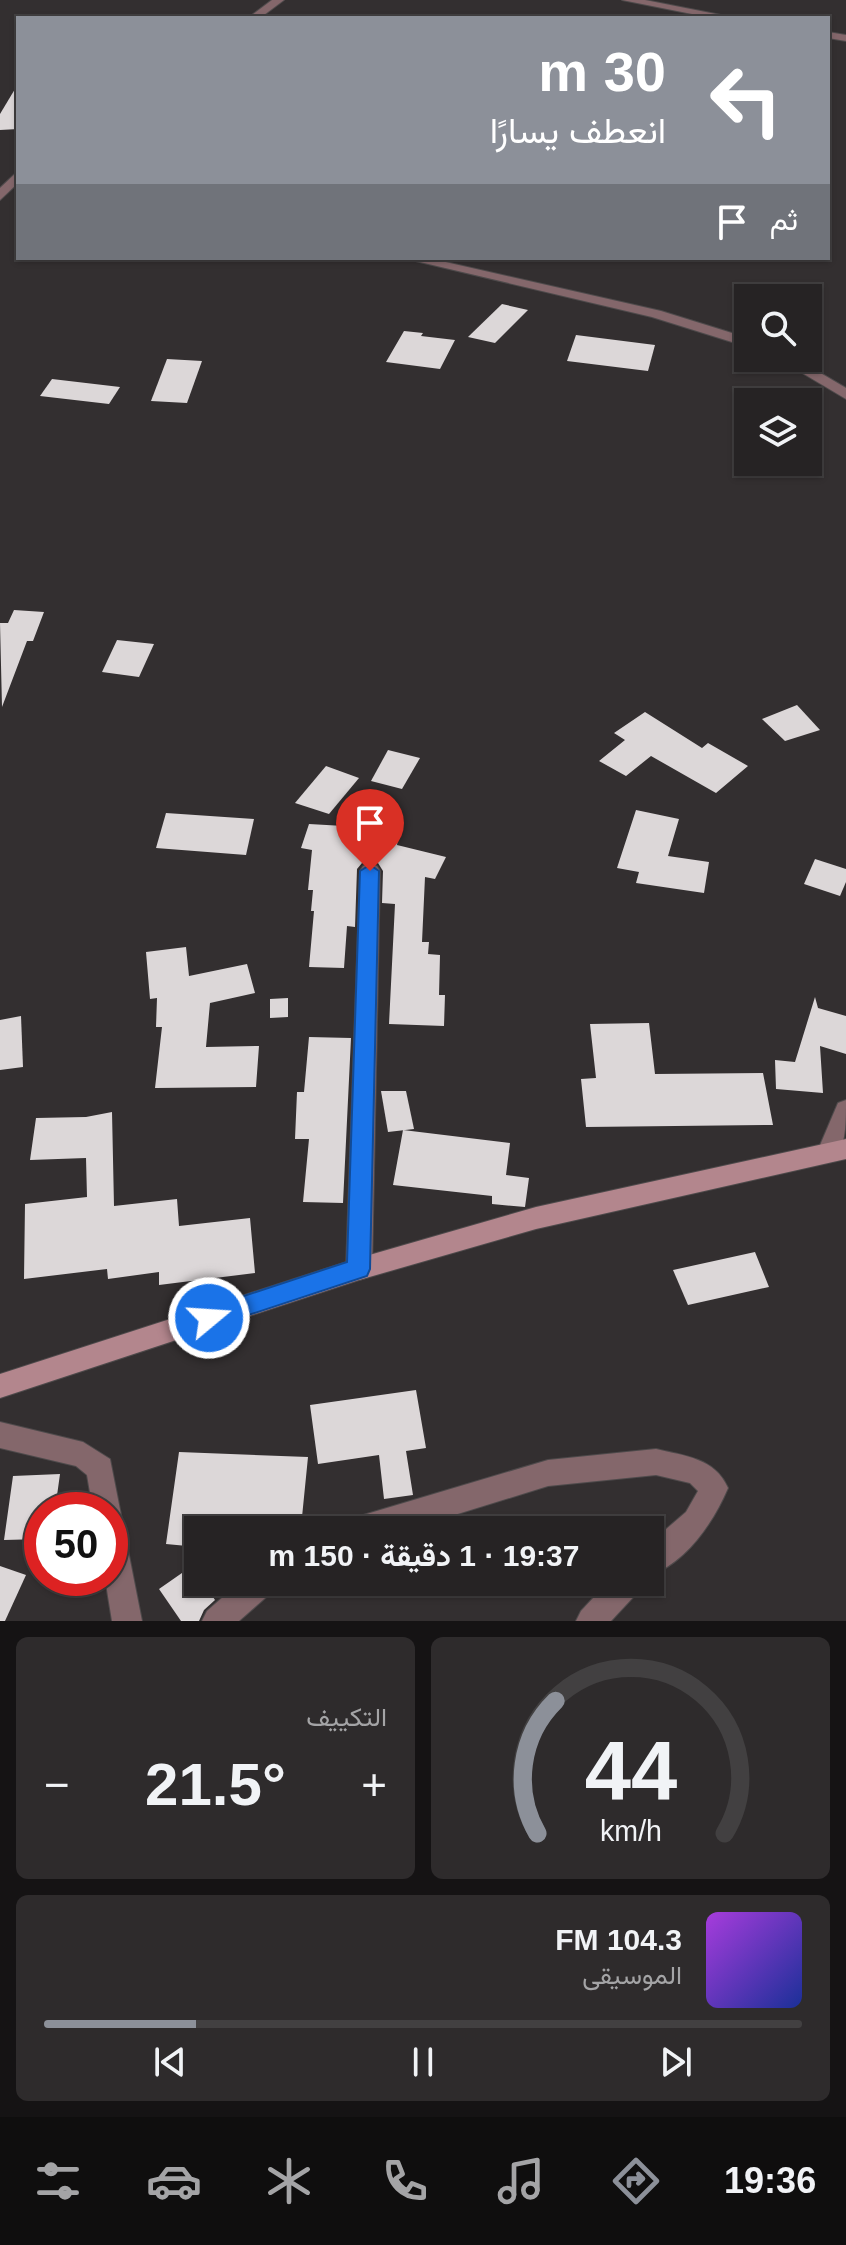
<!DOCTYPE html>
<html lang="ar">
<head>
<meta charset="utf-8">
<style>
  :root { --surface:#262324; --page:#2e2b2c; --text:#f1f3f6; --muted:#a4a4a6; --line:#424041; --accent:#8c9099 }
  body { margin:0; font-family:Helvetica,Vazirmatn,sans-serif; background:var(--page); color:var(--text); direction:rtl; height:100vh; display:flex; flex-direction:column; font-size:30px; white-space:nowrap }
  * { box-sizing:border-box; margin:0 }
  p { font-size:26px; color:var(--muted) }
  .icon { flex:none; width:44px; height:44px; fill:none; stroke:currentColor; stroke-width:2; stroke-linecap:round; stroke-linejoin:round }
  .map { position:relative; height:1621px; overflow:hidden; direction:ltr }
  .details { display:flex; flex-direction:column; gap:16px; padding:16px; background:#151314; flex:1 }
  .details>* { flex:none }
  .banner { position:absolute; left:16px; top:16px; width:814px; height:244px; border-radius:0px; box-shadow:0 2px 6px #0004,0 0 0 2px var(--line); direction:rtl; background:#8c9099; color:#fff; overflow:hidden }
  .controls { position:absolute; left:734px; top:284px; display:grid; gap:16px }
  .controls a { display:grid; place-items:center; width:88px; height:88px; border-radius:0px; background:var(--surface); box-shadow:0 2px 6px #0004,0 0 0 2px var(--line); font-size:40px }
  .speed { position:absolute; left:24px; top:1492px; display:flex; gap:16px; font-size:40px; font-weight:700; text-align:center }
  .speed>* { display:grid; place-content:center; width:104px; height:104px; border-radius:50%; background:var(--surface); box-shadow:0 2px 6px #0004,0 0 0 2px var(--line); line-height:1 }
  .speed .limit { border:12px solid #d22; background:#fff; color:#111 }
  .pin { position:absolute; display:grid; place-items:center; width:68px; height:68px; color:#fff; margin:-82px -34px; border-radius:50% 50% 50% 0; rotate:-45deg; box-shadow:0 0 8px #0007 }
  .pin .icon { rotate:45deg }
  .me { position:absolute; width:88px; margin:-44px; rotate:72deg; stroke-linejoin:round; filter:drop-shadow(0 0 6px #0008) }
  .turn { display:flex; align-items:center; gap:28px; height:168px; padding:0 32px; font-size:36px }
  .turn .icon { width:104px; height:104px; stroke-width:2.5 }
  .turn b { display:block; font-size:56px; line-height:68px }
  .then { display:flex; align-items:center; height:76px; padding:0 32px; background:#0003; gap:16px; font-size:30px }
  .big { font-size:60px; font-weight:700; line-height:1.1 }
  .details .tile { flex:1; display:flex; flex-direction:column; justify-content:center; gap:12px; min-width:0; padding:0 28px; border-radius:12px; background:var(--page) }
  .details .dial { align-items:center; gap:0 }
  .dial svg { height:208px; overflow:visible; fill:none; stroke:var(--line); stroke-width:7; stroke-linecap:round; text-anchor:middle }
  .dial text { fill:var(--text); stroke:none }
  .song { display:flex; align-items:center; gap:24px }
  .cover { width:96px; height:96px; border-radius:12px; background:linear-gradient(135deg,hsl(280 70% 55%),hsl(230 70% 35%)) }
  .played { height:8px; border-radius:4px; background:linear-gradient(90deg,var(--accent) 20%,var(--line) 20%) }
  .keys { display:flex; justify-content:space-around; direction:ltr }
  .heat { display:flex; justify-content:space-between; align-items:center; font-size:44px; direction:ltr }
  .details .tiles { flex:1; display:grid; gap:16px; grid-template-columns:1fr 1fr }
  .tile:last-child { grid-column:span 2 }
  .trip { position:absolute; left:184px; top:1516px; width:480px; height:80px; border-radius:0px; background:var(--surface); box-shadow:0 2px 6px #0004,0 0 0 2px var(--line); font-weight:700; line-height:80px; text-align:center; direction:rtl }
  .tab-bar { display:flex; height:128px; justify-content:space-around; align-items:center; background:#0f0e0e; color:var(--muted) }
  .tab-bar .icon { width:56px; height:56px }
  .tab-bar .selected { color:var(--accent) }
  .tab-bar b { font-size:36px; color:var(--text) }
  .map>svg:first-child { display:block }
  .building { fill:#dcd7d8 }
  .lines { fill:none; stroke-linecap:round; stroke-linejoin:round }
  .street-casing { stroke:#4e4a4b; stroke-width:2 }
  .secondary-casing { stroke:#4e4a4b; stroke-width:2 }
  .street { fill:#84676b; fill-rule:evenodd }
  .secondary { fill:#b3868d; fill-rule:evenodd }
  .route { fill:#1a73e8; stroke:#114b97; stroke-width:2 }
</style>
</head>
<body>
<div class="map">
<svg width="846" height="1621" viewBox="0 0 846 1621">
  <rect width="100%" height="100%" fill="#332f30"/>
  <g class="building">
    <polygon points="18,84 18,129 0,130 0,114"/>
    <polygon points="502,304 528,310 495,343 468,337"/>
    <polygon points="404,331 423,333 421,336 455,340 440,369 386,362"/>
    <polygon points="576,335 655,345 648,371 567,361"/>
    <polygon points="167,359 202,361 187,403 151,401"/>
    <polygon points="52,379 120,387 109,404 40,396"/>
    <polygon points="14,610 44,612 33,641 27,641 2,707 0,623 8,623"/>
    <polygon points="117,640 154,644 139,677 102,672"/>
    <polygon points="797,705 820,730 785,741 762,719"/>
    <polygon points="645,712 702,748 708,743 748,766 716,793 651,756 626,776 599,761 625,740 614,733"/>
    <polygon points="388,750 420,758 402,789 371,781"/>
    <polygon points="326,766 359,778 329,814 295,803"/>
    <polygon points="636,810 679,819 668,856 709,862 704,893 636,883 639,872 617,868"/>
    <polygon points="166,813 254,819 246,855 156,848"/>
    <polygon points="345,819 384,823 381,837 398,839 397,845 446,857 435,879 425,877 422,942 429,942 428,954 440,955 439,995 445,995 444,1026 389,1024 395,904 382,903 383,871 378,863 362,863 357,869 355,927 347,926 344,968 309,967 314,911 311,911 313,890 308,890 312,850 301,848 309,824 344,826"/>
    <polygon points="815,859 846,869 846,882 840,896 804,884"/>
    <polygon points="186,947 189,976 247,964 255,993 210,1003 206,1047 259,1046 256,1087 155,1088 162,1027 156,1027 157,998 150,999 146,952"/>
    <polygon points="815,997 818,1008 846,1016 846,1054 820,1046 823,1093 776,1089 775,1060 795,1062"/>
    <polygon points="288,998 288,1017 270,1018 270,999"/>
    <polygon points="21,1016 23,1067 0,1070 0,1020"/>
    <polygon points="649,1023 655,1074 763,1073 773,1125 586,1127 581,1079 596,1078 590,1024"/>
    <polygon points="309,1037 351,1038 343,1203 303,1202 309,1139 295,1139 297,1092 304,1092"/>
    <polygon points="381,1091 406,1091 414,1129 388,1132"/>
    <polygon points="112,1112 114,1206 177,1199 179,1226 250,1218 255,1273 159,1285 159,1272 108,1279 107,1269 24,1279 25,1204 87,1197 86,1158 30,1160 36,1118 86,1117"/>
    <polygon points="403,1130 510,1143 506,1175 529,1178 525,1207 492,1204 492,1196 393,1185"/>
    <polygon points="755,1252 769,1287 688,1305 673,1270"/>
    <polygon points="416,1390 426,1448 406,1451 413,1495 384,1499 379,1455 318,1464 310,1405"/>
    <polygon points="179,1452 308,1457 302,1517 267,1516 266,1528 198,1530 198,1547 166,1544"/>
    <polygon points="60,1474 55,1510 42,1510 42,1539 4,1540 13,1476"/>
    <polygon points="0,1566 26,1575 5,1621 0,1621"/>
    <polygon points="192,1566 198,1575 198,1582 203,1582 215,1600 204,1610 199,1621 181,1621 159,1589"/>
  </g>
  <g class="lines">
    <defs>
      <g id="street">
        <polygon points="272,0 284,0 260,18 248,18"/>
        <polygon points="622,0 645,0 736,18 712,18"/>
        <polygon points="828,32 846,35 846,41 828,38"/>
        <polygon points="18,171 18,183 0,200 0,188"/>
        <polygon points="403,258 428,258 661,311 748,338 748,347 652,317"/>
        <polygon points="777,358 795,358 846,388 846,399"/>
        <polygon points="370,864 377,866 380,871 372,1269 368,1277 359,1280 350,1277 346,1269 360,871 363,866"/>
        <path d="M846,1100C846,1121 846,1138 838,1157L830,1160L822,1157L818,1150L838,1103Z"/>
        <polygon points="0,1422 83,1442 110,1459 142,1621 112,1621 105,1578 110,1578 110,1510 93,1510 87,1475 76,1466 0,1448"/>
        <path d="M656,1449C685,1456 715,1458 728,1488C713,1523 687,1561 650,1576V1543L686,1512L698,1491L690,1483L656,1475L548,1486L406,1530H346L350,1520L360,1516L548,1460Z"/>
        <polygon points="240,1582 276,1582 272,1592 239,1621 202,1621 207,1611"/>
        <polygon points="608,1582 642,1582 638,1592 611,1621 576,1621 581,1611"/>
      </g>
      <polygon id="secondary" points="846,1139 846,1159 536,1229 359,1280 0,1398 0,1374 359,1258 536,1207"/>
    </defs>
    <use href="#street" class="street-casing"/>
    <use href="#secondary" class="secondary-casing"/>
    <use href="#street" class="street"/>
    <use href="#secondary" class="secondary"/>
  </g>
  <polygon class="route" points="370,865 379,871 370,1269 367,1276 209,1328 201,1325 197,1318 201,1310 347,1262 360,871"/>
</svg>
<div class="controls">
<a><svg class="icon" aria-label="search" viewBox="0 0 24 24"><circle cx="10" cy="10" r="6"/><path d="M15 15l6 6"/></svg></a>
<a><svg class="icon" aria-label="layers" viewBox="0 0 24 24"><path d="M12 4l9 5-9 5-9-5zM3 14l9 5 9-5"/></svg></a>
</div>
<div class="speed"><div class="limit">50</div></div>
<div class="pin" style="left:370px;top:871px;background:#d93025"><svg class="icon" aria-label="arrive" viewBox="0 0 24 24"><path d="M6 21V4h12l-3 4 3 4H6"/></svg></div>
<svg class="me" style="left:209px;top:1318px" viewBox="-20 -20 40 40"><circle r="17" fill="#1a73e8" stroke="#fff" stroke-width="3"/><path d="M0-11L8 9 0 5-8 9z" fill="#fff"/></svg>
<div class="trip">19:37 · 1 دقيقة · 150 m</div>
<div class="banner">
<div class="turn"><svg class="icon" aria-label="left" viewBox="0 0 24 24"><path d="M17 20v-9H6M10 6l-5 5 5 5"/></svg><div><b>30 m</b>انعطف يسارًا</div></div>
<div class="then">ثم<svg class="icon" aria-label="arrive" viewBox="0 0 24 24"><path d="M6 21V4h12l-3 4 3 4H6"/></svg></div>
</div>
</div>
<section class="details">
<div class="tiles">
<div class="tile dial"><svg viewBox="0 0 100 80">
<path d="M14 69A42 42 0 1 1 86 69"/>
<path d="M14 69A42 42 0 0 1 21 18" stroke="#8c9099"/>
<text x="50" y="56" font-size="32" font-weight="700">44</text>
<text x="50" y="72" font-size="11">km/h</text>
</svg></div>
<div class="tile"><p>التكييف</p>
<div class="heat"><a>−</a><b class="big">21.5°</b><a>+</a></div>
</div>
<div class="tile">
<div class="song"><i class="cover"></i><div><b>104.3 FM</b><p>الموسيقى</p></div></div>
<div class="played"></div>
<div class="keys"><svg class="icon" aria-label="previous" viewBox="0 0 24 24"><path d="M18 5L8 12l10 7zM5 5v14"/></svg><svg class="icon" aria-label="pause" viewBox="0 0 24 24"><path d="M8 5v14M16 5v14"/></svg><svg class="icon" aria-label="next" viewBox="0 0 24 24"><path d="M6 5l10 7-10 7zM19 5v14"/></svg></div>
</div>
</div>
</section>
<nav class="tab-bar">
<b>19:36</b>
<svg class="icon selected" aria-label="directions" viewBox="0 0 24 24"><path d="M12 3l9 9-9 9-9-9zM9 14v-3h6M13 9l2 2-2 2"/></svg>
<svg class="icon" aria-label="music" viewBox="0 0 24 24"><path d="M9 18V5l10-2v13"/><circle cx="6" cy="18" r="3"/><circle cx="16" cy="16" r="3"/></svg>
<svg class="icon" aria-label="phone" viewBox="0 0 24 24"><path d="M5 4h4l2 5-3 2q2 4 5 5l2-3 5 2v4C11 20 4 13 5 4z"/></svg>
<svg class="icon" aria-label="climate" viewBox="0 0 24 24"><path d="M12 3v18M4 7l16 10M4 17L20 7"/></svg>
<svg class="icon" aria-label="car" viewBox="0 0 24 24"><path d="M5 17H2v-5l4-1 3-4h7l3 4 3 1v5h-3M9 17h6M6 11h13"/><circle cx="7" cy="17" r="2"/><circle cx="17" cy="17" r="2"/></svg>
<svg class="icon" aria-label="filters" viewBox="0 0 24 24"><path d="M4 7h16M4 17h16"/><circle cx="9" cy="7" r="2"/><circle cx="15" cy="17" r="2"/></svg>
</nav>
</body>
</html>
